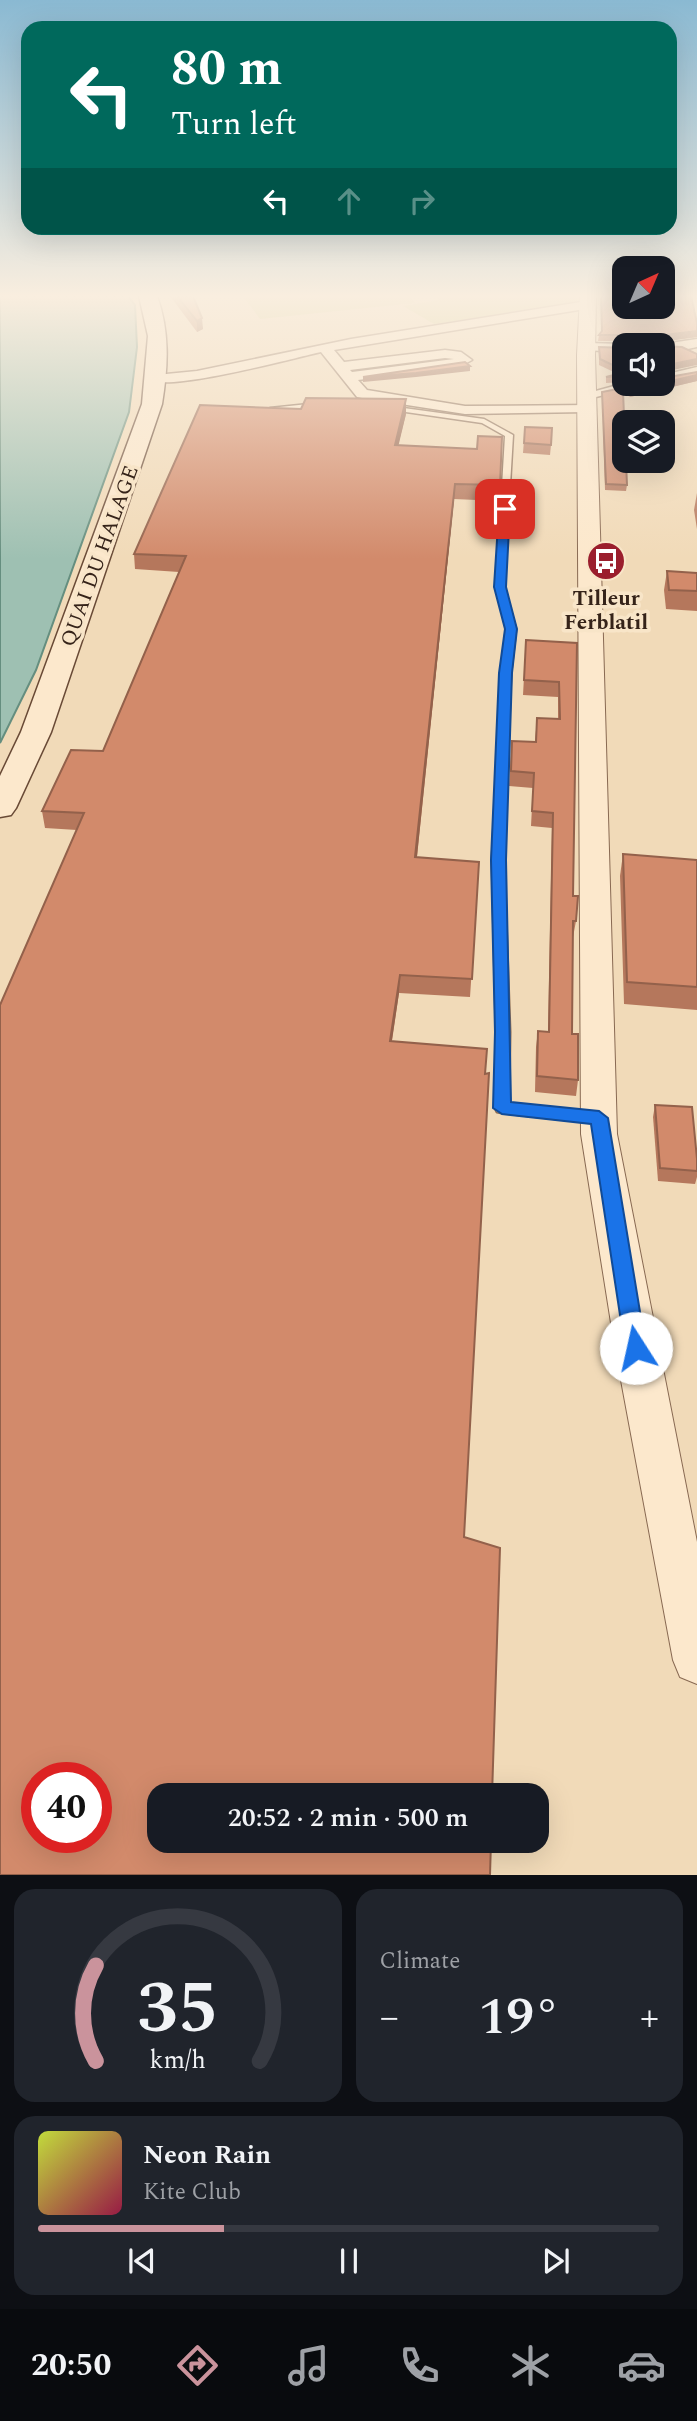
<!DOCTYPE html>
<html lang="en">
<head>
<meta charset="utf-8">
<style>
  :root { --surface:#171b24; --page:#20242c; --text:#f1f3f6; --muted:#9ea1a6; --line:#363941; --accent:#ca939c }
  body { margin:0; font-family:Spectral,serif; background:var(--page); color:var(--text); height:100vh; display:flex; flex-direction:column; font-size:26px; white-space:nowrap }
  * { box-sizing:border-box; margin:0 }
  p { font-size:23px; color:var(--muted) }
  .icon { flex:none; width:38px; height:38px; fill:none; stroke:currentColor; stroke-width:2; stroke-linecap:round; stroke-linejoin:round }
  .map { position:relative; height:1875px; overflow:hidden }
  .panel { display:flex; flex-direction:column; gap:14px; padding:14px; background:#0d0f14; flex:1 }
  .panel>* { flex:none }
  .guide { position:absolute; left:21px; top:21px; width:656px; height:214px; border-radius:21px; box-shadow:0 7px 28px #0002; background:#00695c; color:#fff; overflow:hidden }
  .needle { width:46px; rotate:44deg }
  .tools { position:absolute; left:612px; top:256px; display:grid; gap:14px }
  .tools a { display:grid; place-items:center; width:63px; height:63px; border-radius:14px; background:var(--surface); box-shadow:0 7px 28px #0002; font-size:35px }
  .speed { position:absolute; left:21px; top:1762px; display:flex; gap:14px; font-size:35px; font-weight:700; text-align:center }
  .speed>* { display:grid; place-content:center; width:91px; height:91px; border-radius:50%; background:var(--surface); box-shadow:0 7px 28px #0002; line-height:1 }
  .speed .limit { border:10px solid #d22; background:#fff; color:#111 }
  .pin { position:absolute; display:grid; place-items:center; width:60px; height:60px; color:#fff; margin:-30px; border-radius:14px; box-shadow:0 4px 10px #0006 }
  .me { position:absolute; width:77px; margin:-38px; rotate:350deg; stroke-linejoin:round; filter:drop-shadow(0 0 5px #0008) }
  .turn { display:flex; align-items:center; gap:24px; height:147px; padding:0 35px; font-size:32px }
  .turn .icon { width:91px; height:91px; stroke-width:2.5 }
  .turn b { display:block; font-size:49px; line-height:60px }
  .lanes { display:flex; align-items:center; height:66px; padding:0 35px; background:#0003; justify-content:center; gap:35px; direction:ltr }
  .lanes .off { opacity:.35 }
  .big { font-size:52px; font-weight:600; line-height:1.1 }
  .panel .tile { flex:1; display:flex; flex-direction:column; justify-content:center; gap:10px; min-width:0; padding:0 24px; border-radius:21px; background:var(--page) }
  .panel .dial { align-items:center; gap:0 }
  .dial svg { height:182px; overflow:visible; fill:none; stroke:var(--line); stroke-width:7; stroke-linecap:round; text-anchor:middle }
  .dial text { fill:var(--text); stroke:none }
  .song { display:flex; align-items:center; gap:21px }
  .cover { width:84px; height:84px; border-radius:10px; background:linear-gradient(135deg,hsl(70 70% 55%),hsl(340 70% 35%)) }
  .played { height:7px; border-radius:4px; background:linear-gradient(90deg,var(--accent) 30%,var(--line) 30%) }
  .keys { display:flex; justify-content:space-around; direction:ltr }
  .heat { display:flex; justify-content:space-between; align-items:center; font-size:38px; direction:ltr }
  .panel .tiles { flex:1; display:grid; gap:14px; grid-template-columns:1fr 1fr }
  .tile:last-child { grid-column:span 2 }
  .trip { position:absolute; left:147px; top:1783px; width:402px; height:70px; border-radius:21px; background:var(--surface); box-shadow:0 7px 28px #0002; font-weight:600; line-height:70px; text-align:center }
  .tab-bar { display:flex; height:112px; justify-content:space-around; align-items:center; background:#090b0e; color:var(--muted) }
  .tab-bar .icon { width:49px; height:49px }
  .tab-bar .selected { color:var(--accent) }
  .tab-bar b { font-size:32px; color:var(--text) }
  .map>svg:first-child { display:block }
  .green { fill:#cfcf8c }
  .water { fill:#9ec0b2; stroke:#658e7f; stroke-width:2 }
  .lines { fill:none; stroke-linecap:round; stroke-linejoin:round }
  .service-casing { stroke:#886952; stroke-width:3 }
  .minor-casing { stroke:#886952; stroke-width:3 }
  .tertiary-casing { stroke:#886952; stroke-width:2 }
  .secondary-casing { stroke:#694a36; stroke-width:3 }
  .service { fill:#fce8cc; fill-rule:evenodd }
  .minor { fill:#fce8cc; fill-rule:evenodd }
  .tertiary { fill:#fce8cc; fill-rule:evenodd }
  .secondary { fill:#fce8cc; fill-rule:evenodd }
  .wall { fill:#b5775c }
  .shaded-wall { fill:#93614b }
  .building { fill:#d28a6b; stroke:#93614b; stroke-width:2; fill-rule:evenodd }
  .route { fill:#1a73e8; stroke:#114b97; stroke-width:2 }
  .labels { text-anchor:middle; stroke-width:7; stroke-linejoin:round; paint-order:stroke }
  .far-street-label { font-size:21px; fill:#352319; stroke:#f8e5c8 }
  .far-poi-label { font-size:21px; font-weight:bold; fill:#352319; stroke:#f8e5c8 }
</style>
</head>
<body>
<div class="map">
<svg width="697" height="1875" viewBox="0 0 697 1875">
  <rect width="100%" height="100%" fill="#f1dab8"/>
  <g class="green">
    <polygon points="243,296 409,296 415,303 260,319"/>
    <polygon points="435,296 578,296 576,304 434,324 403,306 439,300"/>
  </g>
  <polygon class="water" points="0,296 128,296 135,305 137,347 129,412 36,670 0,743"/>
  <g class="lines">
    <defs>
      <g id="service">
        <polygon points="318,403 321,403 321,407 270,412 266,410 270,408"/>
        <polygon points="389,406 484,419 513,435 504,587 516,629 511,673 504,860 510,1032 509,1104 600,1114 602,1118 600,1122 595,1123 502,1113 497,1112 495,1108 496,1032 492,860 501,673 506,629 496,587 505,436 482,423 392,410 388,408"/>
      </g>
      <g id="minor">
        <path d="M587,301L593,305L591,308L334,350L344,362L445,350L461,352L472,360L459,367L358,380L367,390L465,406L592,405L594,408L587,412L465,414L362,398L357,397L321,352C294,358 165,393 149,379L156,375L197,371L351,339ZM445,358L454,359L352,372L350,370Z"/>
        <polygon points="697,339 697,347 674,352 663,350 663,345 657,345"/>
        <polygon points="587,343 625,344 628,345 625,345 625,352 582,350 580,347"/>
        <polygon points="697,367 697,375 663,383 663,375"/>
        <polygon points="625,383 652,383 588,399 581,395"/>
      </g>
      <polygon id="tertiary" points="580,296 596,296 595,355 617,1134 697,1542 697,1684 680,1677 673,1660 615,1348 581,1134 577,355"/>
      <path id="secondary" d="M139,296H157C170,332 168,367 162,404L51,732L16,808L11,815L0,817V776L21,732L142,404L148,336Z"/>
    </defs>
    <use href="#service" class="service-casing"/>
    <use href="#minor" class="minor-casing"/>
    <use href="#tertiary" class="tertiary-casing"/>
    <use href="#secondary" class="secondary-casing"/>
    <use href="#service" class="service"/>
    <use href="#minor" class="minor"/>
    <use href="#tertiary" class="tertiary"/>
    <use href="#secondary" class="secondary"/>
  </g>
  <g class="wall">
    <polygon points="170,296 193,296 203,329 197,332"/>
    <polygon points="601,296 697,337 661,342 628,344 625,341 598,341 599,335 601,332"/>
    <polygon points="599,347 625,348 625,382 606,383 606,377 618,374 599,365"/>
    <polygon points="697,372 697,381 630,397 623,393 624,387"/>
    <polygon points="602,392 627,485 626,491 605,490"/>
    <polygon points="406,414 398,445 477,449 502,437 499,501 454,499 417,857 479,862 470,997 399,993 392,1041 485,1074 464,1537 492,1796 77,830 45,828 42,811 103,751 179,572 135,569 134,554"/>
    <polygon points="525,427 551,445 550,455 523,453"/>
    <polygon points="697,493 697,529 694,510"/>
    <polygon points="667,571 697,573 697,611 666,609 664,590"/>
    <polygon points="526,640 577,643 573,896 576,921 573,937 572,1034 578,1080 576,1096 535,1092 536,1047 538,1031 548,1032 552,828 531,826 533,788 509,786 511,755 512,741 535,742 537,718 558,719 558,697 523,695"/>
    <polygon points="623,854 697,860 697,1010 624,1004 620,876"/>
    <polygon points="655,1105 697,1159 697,1177 695,1184 658,1181 653,1117"/>
  </g>
  <g class="shaded-wall">
    <polygon points="202,318 203,329 197,332 197,321"/>
    <polygon points="697,331 697,337 657,342 655,345 657,336"/>
    <polygon points="697,359 697,365 663,372 663,366"/>
    <polygon points="470,366 470,371 416,377 363,382 363,377"/>
    <polygon points="697,375 697,381 630,397 631,391"/>
    <polygon points="406,399 406,414 395,460 395,445"/>
    <polygon points="455,484 454,499 415,875 415,857"/>
    <polygon points="400,975 399,993 389,1059 390,1041"/>
  </g>
  <g class="building">
    <polygon points="177,296 193,296 202,318 197,321"/>
    <polygon points="601,296 625,296 625,306 663,306 663,296 691,296 697,323 697,331 657,336 656,341 661,341 663,345 628,345 631,339 626,335 599,335 602,331"/>
    <polygon points="663,346 682,347 697,354 697,359 663,366"/>
    <polygon points="599,347 625,348 625,371 600,359"/>
    <polygon points="465,362 470,366 416,373 363,377"/>
    <polygon points="625,372 625,376 606,377"/>
    <polygon points="697,372 697,375 663,383 663,378"/>
    <polygon points="637,383 662,383 631,391 624,387"/>
    <polygon points="617,389 623,392 627,485 606,484 602,392"/>
    <path d="M306,398L406,399L395,445L477,449L478,436L502,437L500,485L455,484L415,857L479,862L472,979L400,975L390,1041L487,1049L485,1074L489,1073L464,1537L500,1548L492,1796H159V1841H491L490,1875H0V1005L84,813L42,811L71,750L103,751L186,556L134,554L200,405L301,409ZM37,1778H96V1838H37Z"/>
    <polygon points="525,427 552,428 551,445 524,443"/>
    <polygon points="667,571 697,573 697,591 669,590"/>
    <polygon points="526,640 577,643 573,896 578,896 576,921 573,921 572,1034 578,1034 578,1080 537,1076 538,1031 549,1032 553,813 532,811 534,773 511,771 512,741 536,742 537,718 560,719 559,682 524,680"/>
    <polygon points="623,854 697,860 697,987 627,982"/>
    <polygon points="655,1105 692,1107 697,1159 697,1171 660,1168"/>
  </g>
  <linearGradient id="sky" x2="0" y2="1"><stop stop-color="#8ab9d2"/><stop offset="0.53" stop-color="#f9eedf"/><stop offset="1" stop-color="#f9eedf" stop-opacity="0"/></linearGradient>
  <rect width="697" height="559" fill="url(#sky)"/>
  <polygon class="route" points="505,506 510,509 506,587 517,629 512,673 506,860 511,1102 599,1111 608,1118 646,1348 643,1354 636,1357 628,1354 625,1348 591,1124 502,1114 493,1108 495,1032 491,860 499,673 505,629 494,587 499,509"/>
  <defs>
    <symbol id="bus-disc" viewBox="-11 -11 22 22"><circle r="9.5" fill="#9b1e2d" stroke="#f8e5c8"/><path d="M-5-6H5V4H4V6H2V4H-2V6H-4V4H-5ZM-3.5-4V0h7V-4ZM-3.5 1.2v1.5H-2V1.2ZM2 1.2v1.5H3.5V1.2Z" fill="#fff"/></symbol>
  </defs>
  <g fill-rule="evenodd">
    <use href="#bus-disc" x="584" y="539" width="44" height="44"/>
  </g>
  <g class="labels">
    <g class="far-street-label">
      <text transform="translate(99 556) rotate(-70)" y="7">QUAI DU HALAGE</text>
    </g>
    <g class="far-poi-label">
      <text x="606" y="605">Tilleur<tspan x="606" dy="24">Ferblatil</tspan></text>
    </g>
  </g>
</svg>
<div class="tools">
<a><svg class="needle" viewBox="-14 -14 28 28"><path d="M0-13l5 13h-10z" fill="#e53935"/><path d="M0 13l5-13h-10z" fill="#9ea1a6"/></svg></a>
<a><svg class="icon" aria-label="sound" viewBox="0 0 24 24"><path d="M4 9h4l5-4v14l-5-4H4zM17 9q2 3 0 6"/></svg></a>
<a><svg class="icon" aria-label="layers" viewBox="0 0 24 24"><path d="M12 4l9 5-9 5-9-5zM3 14l9 5 9-5"/></svg></a>
</div>
<div class="speed"><div class="limit">40</div></div>
<div class="pin" style="left:505px;top:509px;background:#d93025"><svg class="icon" aria-label="arrive" viewBox="0 0 24 24"><path d="M6 21V4h12l-3 4 3 4H6"/></svg></div>
<svg class="me" style="left:636px;top:1348px" viewBox="-20 -20 40 40"><circle r="19" fill="#fff"/><path d="M0-13L10 11 0 6-10 11z" fill="#1a73e8"/></svg>
<div class="trip">20:52 · 2 min · 500 m</div>
<div class="guide">
<div class="turn"><svg class="icon" aria-label="left" viewBox="0 0 24 24"><path d="M17 20v-9H6M10 6l-5 5 5 5"/></svg><div><b>80 m</b>Turn left</div></div>
<div class="lanes"><svg class="icon" aria-label="left" viewBox="0 0 24 24"><path d="M17 20v-9H6M10 6l-5 5 5 5"/></svg><svg class="icon off" aria-label="ahead" viewBox="0 0 24 24"><path d="M12 20V5M6 11l6-6 6 6"/></svg><svg class="icon off" aria-label="right" viewBox="0 0 24 24"><path d="M7 20v-9h11M14 6l5 5-5 5"/></svg></div>
</div>
</div>
<section class="panel">
<div class="tiles">
<div class="tile dial"><svg viewBox="0 0 100 80">
<path d="M14 69A42 42 0 1 1 86 69"/>
<path d="M14 69A42 42 0 0 1 14 27" stroke="#ca939c"/>
<text x="50" y="56" font-size="32" font-weight="700">35</text>
<text x="50" y="72" font-size="11">km/h</text>
</svg></div>
<div class="tile"><p>Climate</p>
<div class="heat"><a>−</a><b class="big">19°</b><a>+</a></div>
</div>
<div class="tile">
<div class="song"><i class="cover"></i><div><b>Neon Rain</b><p>Kite Club</p></div></div>
<div class="played"></div>
<div class="keys"><svg class="icon" aria-label="previous" viewBox="0 0 24 24"><path d="M18 5L8 12l10 7zM5 5v14"/></svg><svg class="icon" aria-label="pause" viewBox="0 0 24 24"><path d="M8 5v14M16 5v14"/></svg><svg class="icon" aria-label="next" viewBox="0 0 24 24"><path d="M6 5l10 7-10 7zM19 5v14"/></svg></div>
</div>
</div>
</section>
<nav class="tab-bar">
<b>20:50</b>
<svg class="icon selected" aria-label="directions" viewBox="0 0 24 24"><path d="M12 3l9 9-9 9-9-9zM9 14v-3h6M13 9l2 2-2 2"/></svg>
<svg class="icon" aria-label="music" viewBox="0 0 24 24"><path d="M9 18V5l10-2v13"/><circle cx="6" cy="18" r="3"/><circle cx="16" cy="16" r="3"/></svg>
<svg class="icon" aria-label="phone" viewBox="0 0 24 24"><path d="M5 4h4l2 5-3 2q2 4 5 5l2-3 5 2v4C11 20 4 13 5 4z"/></svg>
<svg class="icon" aria-label="climate" viewBox="0 0 24 24"><path d="M12 3v18M4 7l16 10M4 17L20 7"/></svg>
<svg class="icon" aria-label="car" viewBox="0 0 24 24"><path d="M5 17H2v-5l4-1 3-4h7l3 4 3 1v5h-3M9 17h6M6 11h13"/><circle cx="7" cy="17" r="2"/><circle cx="17" cy="17" r="2"/></svg>
</nav>
</body>
</html>
